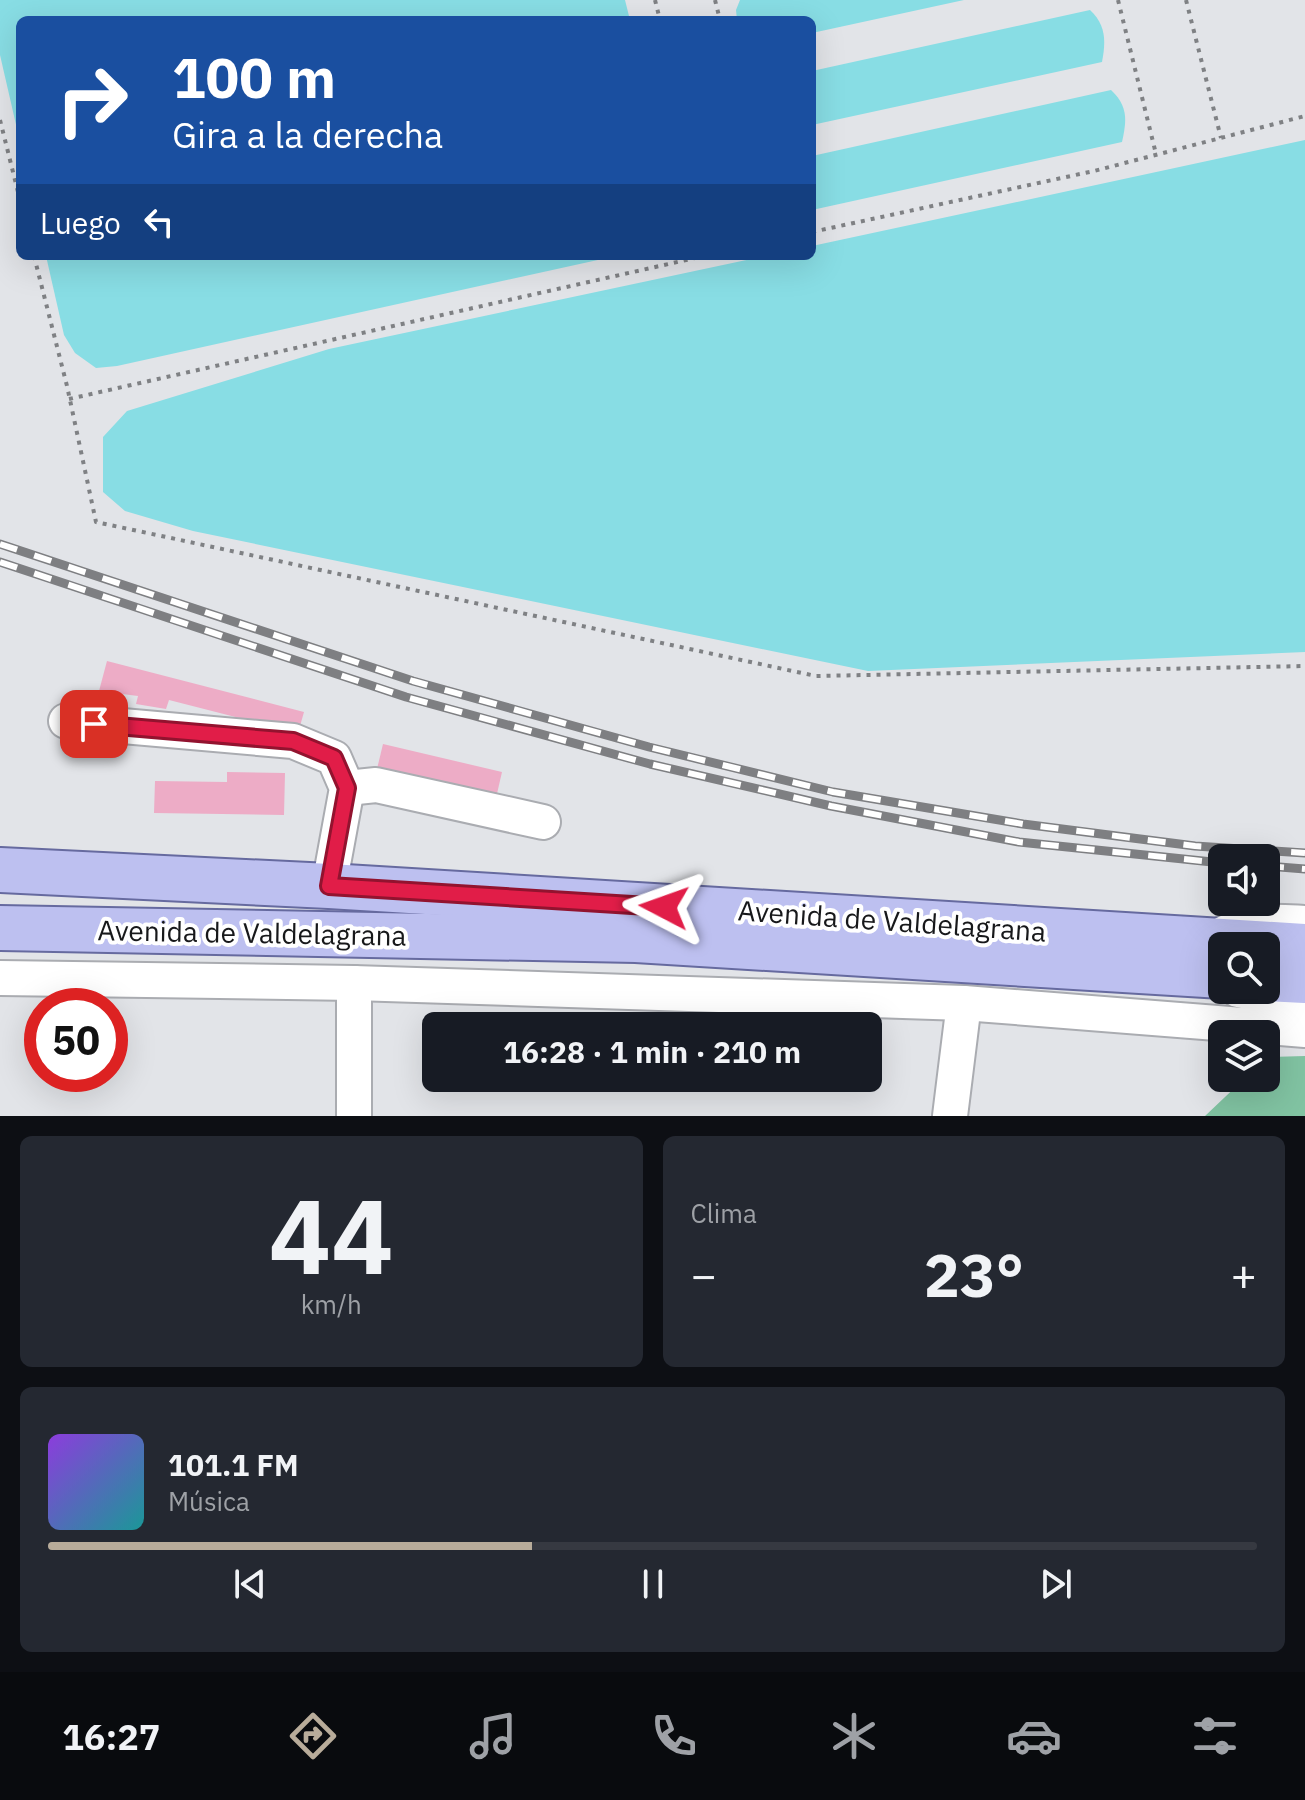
<!DOCTYPE html>
<html lang="es">
<head>
<meta charset="utf-8">
<style>
  :root { --surface:#171b24; --page:#242831; --text:#f1f3f6; --muted:#9ea1a6; --line:#363941; --accent:#b8ac9a }
  body { margin:0; font-family:"IBM Plex Sans",sans-serif; background:var(--page); color:var(--text); height:100vh; display:flex; flex-direction:column; font-size:30px; white-space:nowrap }
  * { box-sizing:border-box; margin:0 }
  p { font-size:26px; color:var(--muted) }
  .icon { flex:none; width:44px; height:44px; fill:none; stroke:currentColor; stroke-width:2; stroke-linecap:round; stroke-linejoin:round }
  .map { position:relative; height:1116px; overflow:hidden }
  .panel { display:flex; flex-direction:column; gap:20px; padding:20px; background:#0d0f14; flex:1 }
  .panel>* { flex:none }
  .guide { position:absolute; left:16px; top:16px; width:800px; height:244px; border-radius:12px; box-shadow:0 8px 32px #0002; background:#1a4fa0; color:#fff; overflow:hidden }
  .controls { position:absolute; left:1208px; top:844px; display:grid; gap:16px }
  .controls a { display:grid; place-items:center; width:72px; height:72px; border-radius:12px; background:var(--surface); box-shadow:0 8px 32px #0002; font-size:40px }
  .speed { position:absolute; left:24px; top:988px; display:flex; gap:16px; font-size:40px; font-weight:700; text-align:center }
  .speed>* { display:grid; place-content:center; width:104px; height:104px; border-radius:50%; background:var(--surface); box-shadow:0 8px 32px #0002; line-height:1 }
  .speed .limit { border:12px solid #d22; background:#fff; color:#111 }
  .pin { position:absolute; display:grid; place-items:center; width:68px; height:68px; color:#fff; margin:-34px; border-radius:16px; box-shadow:0 4px 12px #0006 }
  .me { position:absolute; width:88px; margin:-44px; rotate:274deg; stroke-linejoin:round; filter:drop-shadow(0 0 6px #0008) }
  .turn { display:flex; align-items:center; gap:28px; height:168px; padding:0 24px; font-size:36px }
  .turn .icon { width:104px; height:104px; stroke-width:2.5 }
  .turn b { display:block; font-size:56px; line-height:68px }
  .then { display:flex; align-items:center; height:76px; padding:0 24px; background:#0003; gap:16px; font-size:30px }
  .big { font-size:60px; font-weight:700; line-height:1.1 }
  .panel .tile { flex:1; display:flex; flex-direction:column; justify-content:center; gap:12px; min-width:0; padding:0 28px; border-radius:12px; background:var(--page) }
  .panel .dial { align-items:center; gap:0 }
  .dial b { font-size:104px; line-height:1 }
  .song { display:flex; align-items:center; gap:24px }
  .cover { width:96px; height:96px; border-radius:12px; background:linear-gradient(135deg,hsl(270 70% 55%),hsl(180 70% 35%)) }
  .played { height:8px; border-radius:4px; background:linear-gradient(90deg,var(--accent) 40%,var(--line) 40%) }
  .keys { display:flex; justify-content:space-around; direction:ltr }
  .heat { display:flex; justify-content:space-between; align-items:center; font-size:44px; direction:ltr }
  .panel .tiles { flex:1; display:grid; gap:20px; grid-template-columns:1fr 1fr }
  .tile:last-child { grid-column:span 2 }
  .trip { position:absolute; left:422px; top:1012px; width:460px; height:80px; border-radius:12px; background:var(--surface); box-shadow:0 8px 32px #0002; font-weight:700; line-height:80px; text-align:center }
  .tab-bar { display:flex; height:128px; justify-content:space-around; align-items:center; background:#090b0e; color:var(--muted) }
  .tab-bar .icon { width:56px; height:56px }
  .tab-bar .current { color:var(--accent) }
  .tab-bar b { font-size:36px; color:var(--text) }
  .map>svg:first-child { display:block }
  .forest { fill:#81c3a2 }
  .water { fill:#88dde4 }
  .building { fill:#edacc6 }
  .lines { fill:none; stroke-linecap:round; stroke-linejoin:round }
  .minor-casing { stroke:#aaacb1; stroke-width:38 }
  .major-casing { stroke:#666a9f; stroke-width:48 }
  .path { stroke:#7f8184; stroke-width:4; stroke-dasharray:4 6; stroke-linecap:butt }
  .minor { stroke:#fff; stroke-width:34 }
  .major { stroke:#bdc0f0; stroke-width:44 }
  .rail-casing { stroke:#7e7f82; stroke-width:9 }
  .rail { stroke:#fff; stroke-width:6; stroke-dasharray:18; stroke-linecap:butt }
  .route-casing { stroke:#92132f; stroke-width:20 }
  .route { stroke:#e11d48; stroke-width:14 }
  .labels { text-anchor:middle; stroke-width:8; stroke-linejoin:round; paint-order:stroke }
  .street-label { font-size:28px; fill:#17181a; stroke:#fff }
</style>
</head>
<body>
<div class="map">
<svg width="1305" height="1116" viewBox="0 0 1305 1116">
  <rect width="100%" height="100%" fill="#e2e4e8"/>
  <polygon class="forest" points="1305,1056 1305,1116 1205,1116 1245,1078 1266,1078 1267,1057"/>
  <g class="water">
    <polygon points="0,0 625,0 630,20 20,20 20,142 0,55"/>
    <polygon points="740,0 964,0 812,33 812,20 737,20 736,10"/>
    <path d="M1090,10C1106,25 1106,41 1102,62L812,125V71Z"/>
    <path d="M1111,90C1128,106 1127,120 1122,142L812,210V156Z"/>
    <polygon points="1305,140 1305,652 868,671 193,531 125,511 103,492 103,437 127,411 329,349 765,256 812,256 812,246"/>
    <polygon points="46,256 616,256 117,366 96,368 75,353 64,335"/>
  </g>
  <g class="building">
    <polygon points="107,661 304,712 298,733 169,700 166,709 136,704 138,696 99,691"/>
    <polygon points="383,744 502,772 496,798 377,769"/>
    <polygon points="227,772 285,773 284,815 154,813 155,781 227,782"/>
  </g>
  <g class="lines">
    <defs>
      <g id="minor">
        <polyline points="66,721 293,741 334,758 347,788 329,886"/>
        <polyline points="347,788 376,785 543,822"/>
        <path d="M1214,939C1247,918 1268,921 1305,923"/>
        <polyline points="0,978 354,983 964,1003 1305,1030"/>
        <polyline points="1238,990 1265,996 1297,998"/>
        <polyline points="354,1116 354,983"/>
        <polyline points="950,1116 964,1003"/>
      </g>
      <g id="major">
        <polyline points="0,870 329,886 1305,946"/>
        <polyline points="0,928 636,940 1222,976"/>
        <polyline points="1266,979 1305,981"/>
      </g>
    </defs>
    <use href="#minor" class="minor-casing"/>
    <use href="#major" class="major-casing"/>
    <g class="path">
      <polyline points="655,0 660,20"/>
      <polyline points="715,0 720,20"/>
      <polyline points="1118,0 1156,154"/>
      <polyline points="1186,0 1221,138"/>
      <polyline points="0,120 20,200"/>
      <polyline points="812,232 1094,171 1305,116"/>
      <polyline points="34,256 67,386 96,522 816,676 1305,666"/>
      <polyline points="69,399 704,256"/>
    </g>
    <use href="#minor" class="minor"/>
    <use href="#major" class="major"/>
    <defs>
      <g id="rail">
        <polyline points="0,544 413,681 649,747 833,792 1023,824 1195,846 1305,853"/>
        <polyline points="0,562 406,697 650,764 831,806 1019,842 1222,863"/>
        <polyline points="1266,866 1305,869"/>
      </g>
    </defs>
    <use href="#rail" class="rail-casing"/>
    <use href="#rail" class="rail"/>
  </g>
  <g class="lines">
    <defs>
      <polyline id="route" points="94,724 293,741 334,758 347,788 329,886 664,907"/>
    </defs>
    <use href="#route" class="route-casing"/>
    <use href="#route" class="route"/>
  </g>
  <g class="labels">
    <g class="street-label">
      <text transform="translate(892 921) rotate(4)" y="10">Avenida de Valdelagrana</text>
      <text transform="translate(252 933) rotate(1)" y="10">Avenida de Valdelagrana</text>
    </g>
  </g>
</svg>
<div class="controls">
<a><svg class="icon" aria-label="sound" viewBox="0 0 24 24"><path d="M4 9h4l5-4v14l-5-4H4zM17 9q2 3 0 6"/></svg></a>
<a><svg class="icon" aria-label="search" viewBox="0 0 24 24"><circle cx="10" cy="10" r="6"/><path d="M15 15l6 6"/></svg></a>
<a><svg class="icon" aria-label="layers" viewBox="0 0 24 24"><path d="M12 4l9 5-9 5-9-5zM3 14l9 5 9-5"/></svg></a>
</div>
<div class="speed"><div class="limit">50</div></div>
<div class="pin" style="left:94px;top:724px;background:#d93025"><svg class="icon" aria-label="arrive" viewBox="0 0 24 24"><path d="M6 21V4h12l-3 4 3 4H6"/></svg></div>
<svg class="me" style="left:664px;top:907px" viewBox="-20 -20 40 40"><path d="M0-17L14 15 0 8-14 15z" fill="#e11d48" stroke="#fff" stroke-width="4"/></svg>
<div class="trip">16:28 · 1 min · 210 m</div>
<div class="guide">
<div class="turn"><svg class="icon" aria-label="right" viewBox="0 0 24 24"><path d="M7 20v-9h11M14 6l5 5-5 5"/></svg><div><b>100 m</b>Gira a la derecha</div></div>
<div class="then">Luego<svg class="icon" aria-label="left" viewBox="0 0 24 24"><path d="M17 20v-9H6M10 6l-5 5 5 5"/></svg></div>
</div>
</div>
<section class="panel">
<div class="tiles">
<div class="tile dial"><b>44</b><p>km/h</p></div>
<div class="tile"><p>Clima</p>
<div class="heat"><a>−</a><b class="big">23°</b><a>+</a></div>
</div>
<div class="tile">
<div class="song"><i class="cover"></i><div><b>101.1 FM</b><p>Música</p></div></div>
<div class="played"></div>
<div class="keys"><svg class="icon" aria-label="previous" viewBox="0 0 24 24"><path d="M18 5L8 12l10 7zM5 5v14"/></svg><svg class="icon" aria-label="pause" viewBox="0 0 24 24"><path d="M8 5v14M16 5v14"/></svg><svg class="icon" aria-label="next" viewBox="0 0 24 24"><path d="M6 5l10 7-10 7zM19 5v14"/></svg></div>
</div>
</div>
</section>
<nav class="tab-bar">
<b>16:27</b>
<svg class="icon current" aria-label="directions" viewBox="0 0 24 24"><path d="M12 3l9 9-9 9-9-9zM9 14v-3h6M13 9l2 2-2 2"/></svg>
<svg class="icon" aria-label="music" viewBox="0 0 24 24"><path d="M9 18V5l10-2v13"/><circle cx="6" cy="18" r="3"/><circle cx="16" cy="16" r="3"/></svg>
<svg class="icon" aria-label="phone" viewBox="0 0 24 24"><path d="M5 4h4l2 5-3 2q2 4 5 5l2-3 5 2v4C11 20 4 13 5 4z"/></svg>
<svg class="icon" aria-label="climate" viewBox="0 0 24 24"><path d="M12 3v18M4 7l16 10M4 17L20 7"/></svg>
<svg class="icon" aria-label="car" viewBox="0 0 24 24"><path d="M5 17H2v-5l4-1 3-4h7l3 4 3 1v5h-3M9 17h6M6 11h13"/><circle cx="7" cy="17" r="2"/><circle cx="17" cy="17" r="2"/></svg>
<svg class="icon" aria-label="filters" viewBox="0 0 24 24"><path d="M4 7h16M4 17h16"/><circle cx="9" cy="7" r="2"/><circle cx="15" cy="17" r="2"/></svg>
</nav>
</body>
</html>
